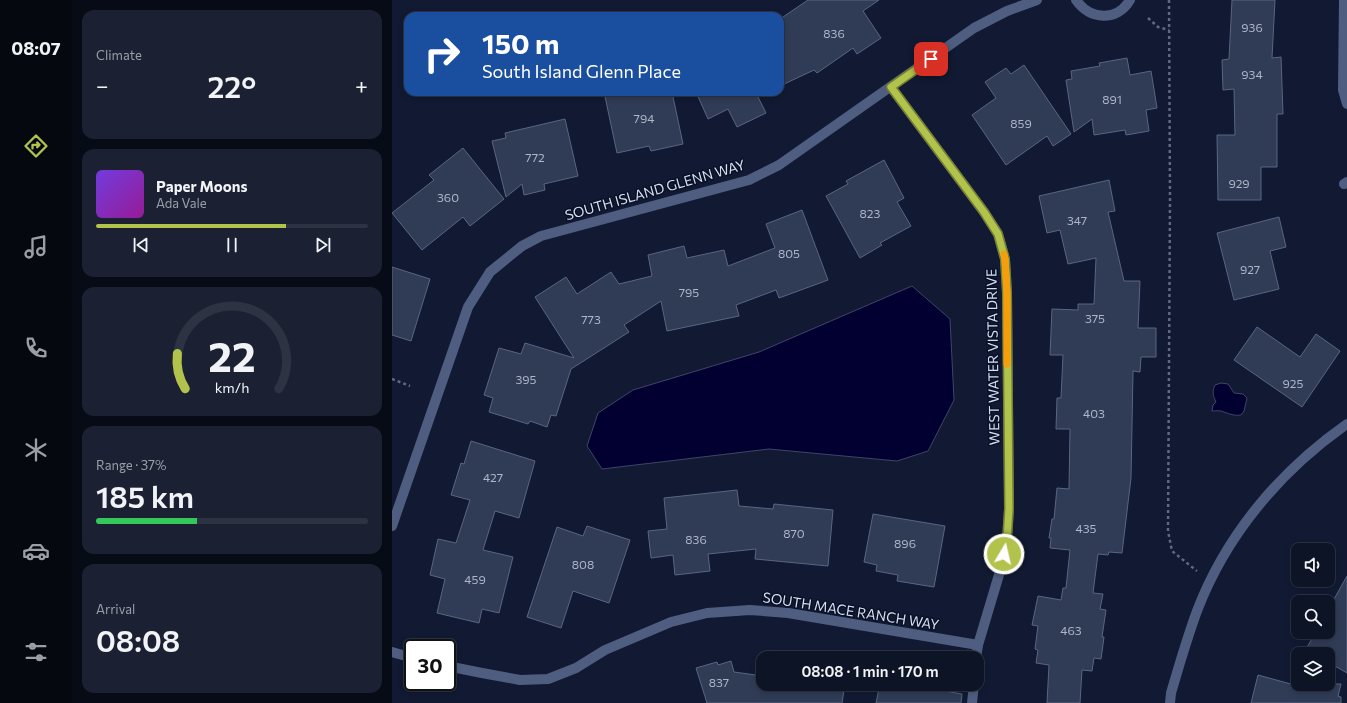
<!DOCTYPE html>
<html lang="en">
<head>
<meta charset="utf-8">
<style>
  :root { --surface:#0d1426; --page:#1b2132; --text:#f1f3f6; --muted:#9a9ea7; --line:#2d3343; --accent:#b2c34c }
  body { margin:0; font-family:Commissioner,sans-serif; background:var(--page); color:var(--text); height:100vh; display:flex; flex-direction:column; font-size:15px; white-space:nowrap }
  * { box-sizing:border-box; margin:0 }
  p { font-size:13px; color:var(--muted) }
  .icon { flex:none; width:22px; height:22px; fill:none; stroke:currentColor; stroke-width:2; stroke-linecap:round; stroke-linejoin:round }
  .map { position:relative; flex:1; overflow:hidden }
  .drawer { display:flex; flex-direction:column; gap:10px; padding:10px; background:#070b15; width:320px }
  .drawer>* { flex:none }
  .hud { position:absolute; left:12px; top:12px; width:380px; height:84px; border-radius:12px; box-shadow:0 2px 6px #0003,0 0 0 1px var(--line); background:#1a4fa0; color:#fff; overflow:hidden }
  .tools { position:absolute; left:899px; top:543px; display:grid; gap:8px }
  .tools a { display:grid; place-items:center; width:44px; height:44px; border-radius:8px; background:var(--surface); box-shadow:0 2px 6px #0003,0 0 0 1px var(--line); font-size:20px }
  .speed { position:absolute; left:12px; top:639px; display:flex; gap:8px; font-size:20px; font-weight:700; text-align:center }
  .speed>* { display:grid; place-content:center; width:52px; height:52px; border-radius:50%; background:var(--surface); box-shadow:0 2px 6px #0003,0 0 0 1px var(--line); line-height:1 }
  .speed .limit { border:2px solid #111; border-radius:6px; background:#fff; color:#111 }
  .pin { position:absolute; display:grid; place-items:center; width:34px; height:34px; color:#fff; margin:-17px; border-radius:8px; box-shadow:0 2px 6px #0006 }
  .me { position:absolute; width:44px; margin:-22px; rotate:9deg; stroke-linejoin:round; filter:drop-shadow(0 0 3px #0008) }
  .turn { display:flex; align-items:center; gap:14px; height:84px; padding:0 12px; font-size:18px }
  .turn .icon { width:52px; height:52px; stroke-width:2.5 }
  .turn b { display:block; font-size:28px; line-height:34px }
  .big { font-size:30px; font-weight:600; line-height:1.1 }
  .drawer .widget { flex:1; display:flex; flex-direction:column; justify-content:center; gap:6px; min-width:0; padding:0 14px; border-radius:12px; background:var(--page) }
  .drawer .dial { align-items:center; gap:0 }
  .dial svg { height:104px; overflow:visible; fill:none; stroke:var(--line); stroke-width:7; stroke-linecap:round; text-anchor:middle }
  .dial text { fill:var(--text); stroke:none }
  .song { display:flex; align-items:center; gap:12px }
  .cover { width:48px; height:48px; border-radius:6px; background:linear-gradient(135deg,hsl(260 70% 55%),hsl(300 70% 35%)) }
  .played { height:4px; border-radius:2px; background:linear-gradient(90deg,var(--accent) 70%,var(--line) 70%) }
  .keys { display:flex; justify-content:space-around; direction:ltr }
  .heat { display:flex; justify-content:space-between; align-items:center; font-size:22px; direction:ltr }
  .charge { height:6px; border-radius:3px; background:linear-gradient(90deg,#34c759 37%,var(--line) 0) }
  .trip { position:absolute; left:364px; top:651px; width:228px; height:40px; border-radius:12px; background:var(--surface); box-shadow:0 2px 6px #0003,0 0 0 1px var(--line); font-weight:600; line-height:40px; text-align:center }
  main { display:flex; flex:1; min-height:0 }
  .dock { display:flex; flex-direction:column; width:72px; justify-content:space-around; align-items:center; background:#05080f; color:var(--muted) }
  .dock .icon { width:28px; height:28px }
  .dock .current { color:var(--accent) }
  .dock b { font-size:18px; color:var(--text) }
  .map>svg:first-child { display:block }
  .water { fill:#010030; stroke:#414369 }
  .building { fill:#303c56; stroke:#596582 }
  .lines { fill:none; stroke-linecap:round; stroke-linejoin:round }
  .path { stroke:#61697e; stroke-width:2.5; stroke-dasharray:3 3; stroke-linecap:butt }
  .minor { stroke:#4f5e80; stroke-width:10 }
  .route-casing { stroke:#747f31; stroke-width:10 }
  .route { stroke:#b2c34c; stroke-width:7 }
  .slow { stroke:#f59e0b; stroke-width:7 }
  .labels { text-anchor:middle; stroke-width:3; stroke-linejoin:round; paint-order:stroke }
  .number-label { font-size:12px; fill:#acb6c8 }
  .street-label { font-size:14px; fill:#d6deee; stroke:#081128 }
</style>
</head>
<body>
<main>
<nav class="dock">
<b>08:07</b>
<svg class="icon current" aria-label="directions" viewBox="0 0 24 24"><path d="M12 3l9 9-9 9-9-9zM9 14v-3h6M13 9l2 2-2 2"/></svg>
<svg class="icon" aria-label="music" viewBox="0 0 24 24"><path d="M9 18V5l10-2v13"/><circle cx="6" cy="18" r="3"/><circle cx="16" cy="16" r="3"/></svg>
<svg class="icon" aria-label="phone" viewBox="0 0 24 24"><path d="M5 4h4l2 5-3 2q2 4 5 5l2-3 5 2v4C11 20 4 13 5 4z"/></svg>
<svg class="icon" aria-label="climate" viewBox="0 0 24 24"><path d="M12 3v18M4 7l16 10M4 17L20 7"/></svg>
<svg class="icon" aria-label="car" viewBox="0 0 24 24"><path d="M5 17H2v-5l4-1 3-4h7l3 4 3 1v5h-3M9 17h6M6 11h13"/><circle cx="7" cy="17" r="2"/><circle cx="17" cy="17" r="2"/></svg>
<svg class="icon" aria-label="filters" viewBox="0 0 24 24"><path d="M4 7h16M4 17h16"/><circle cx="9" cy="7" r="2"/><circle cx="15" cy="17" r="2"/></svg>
</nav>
<section class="drawer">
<div class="widget"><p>Climate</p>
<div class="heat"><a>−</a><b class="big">22°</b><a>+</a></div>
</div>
<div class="widget">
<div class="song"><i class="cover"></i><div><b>Paper Moons</b><p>Ada Vale</p></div></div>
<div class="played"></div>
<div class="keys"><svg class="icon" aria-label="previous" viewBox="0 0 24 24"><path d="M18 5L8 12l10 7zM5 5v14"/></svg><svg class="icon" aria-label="pause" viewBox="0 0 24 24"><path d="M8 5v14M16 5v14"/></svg><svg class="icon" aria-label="next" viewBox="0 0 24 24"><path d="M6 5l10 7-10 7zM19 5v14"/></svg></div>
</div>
<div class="widget dial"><svg viewBox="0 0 100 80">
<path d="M14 69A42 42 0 1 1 86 69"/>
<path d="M14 69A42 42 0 0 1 8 42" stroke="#b2c34c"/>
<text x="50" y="56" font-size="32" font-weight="700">22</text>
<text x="50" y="72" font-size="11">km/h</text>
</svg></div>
<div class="widget"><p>Range · 37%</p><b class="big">185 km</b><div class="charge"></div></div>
<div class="widget"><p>Arrival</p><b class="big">08:08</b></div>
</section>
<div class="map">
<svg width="955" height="703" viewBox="0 0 955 703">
  <rect width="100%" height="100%" fill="#111a32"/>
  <g class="water">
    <polygon points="520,286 558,319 562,400 536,451 505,461 377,449 210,469 195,446 206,413 241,390 367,352"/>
    <path d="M829,383L836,384L842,393L851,394L855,398L852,411L849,415C842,416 838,414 832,412C829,410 824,411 820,411L821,405L824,402C821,396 820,391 823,385Z"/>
  </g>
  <g class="building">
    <polygon points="416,0 487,0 471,11 489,38 465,54 461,48 425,73 422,70 388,86 388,19"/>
    <polygon points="840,0 883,0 880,58 889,57 891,114 885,114 885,167 869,167 869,200 826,200 825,135 843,135 842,89 831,90 830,60 837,59"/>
    <polygon points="735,58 738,75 759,71 765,108 754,110 757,131 734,135 733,130 702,135 700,119 682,132 674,80 680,79 679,71 708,66 707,63"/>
    <polygon points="632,65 679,134 661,146 655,136 614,165 580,115 604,98 593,82 614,68 619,74"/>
    <polygon points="212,92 280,92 291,144 259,151 257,146 225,153"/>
    <polygon points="304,92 372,92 365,95 374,113 345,127 336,109 316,119"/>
    <polygon points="173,119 186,176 152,184 153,190 132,195 130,184 114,197 100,141 114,138 113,133"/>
    <polygon points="71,148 112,199 78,226 71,217 30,250 0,213 42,180 37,175"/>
    <polygon points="492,160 512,198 505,202 519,226 488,243 490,245 468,258 434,196 456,184 454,181"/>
    <polygon points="717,180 723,211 716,212 732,281 748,281 746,328 764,328 764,357 749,357 748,372 741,371 739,478 730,553 717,552 716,555 706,554 701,593 711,594 708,609 714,610 710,637 712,637 709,659 702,658 700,671 690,670 688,703 655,703 657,665 644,663 646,650 643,649 646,626 640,625 646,596 669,600 671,588 674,588 678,550 658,548 659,538 657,538 660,519 662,519 665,488 677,489 678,429 664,429 665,398 669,398 671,355 658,355 660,309 686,310 686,304 702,304 704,258 676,264 668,230 655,233 647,196"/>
    <polygon points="410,210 436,280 387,298 384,290 344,305 347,316 275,331 269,301 232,325 237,332 179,369 164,416 159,415 155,427 138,421 136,424 97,412 101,398 92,395 107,348 129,354 133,343 182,358 143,297 174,277 185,294 219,272 227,284 260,276 256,255 292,246 295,258 332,250 336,266 383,248 374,224"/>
    <polygon points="887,217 894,247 878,251 887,289 842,300 825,233"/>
    <polygon points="0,267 38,279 19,341 0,335"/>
    <polygon points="865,327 908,357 924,334 948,351 910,407 842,360"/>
    <polygon points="79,441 143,461 127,518 103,511 91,550 121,557 107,613 90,609 87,623 45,613 53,579 38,575 46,539 64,543 78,500 59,495 69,463 72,464"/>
    <polygon points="345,490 347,506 381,509 382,504 441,510 436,566 363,559 364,549 316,554 318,571 283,575 281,555 259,558 256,531 275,529 272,498"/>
    <polygon points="481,514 553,526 542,587 505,581 506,575 484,571 485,565 472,562"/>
    <polygon points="195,526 238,540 217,603 181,591 169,628 135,617 165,527 191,536"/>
    <polygon points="955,576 955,673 936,662 936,654 923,654 914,649 924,632 936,632 936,610"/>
    <polygon points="339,661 342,672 371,676 371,684 453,684 450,703 315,703 304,668 325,662 326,665"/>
    <polygon points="866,675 917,689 918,684 949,684 946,696 949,697 949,703 859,703"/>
    <polygon points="488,684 515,684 570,694 569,703 484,703"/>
  </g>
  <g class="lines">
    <g class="path">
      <polyline points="777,0 778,199 776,531 780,551 805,571"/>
      <polyline points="756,18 766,27 777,30"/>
      <polyline points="0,379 18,386"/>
    </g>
    <g class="minor">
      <path d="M684,0C698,20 725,22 738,0"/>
      <polyline points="952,0 951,90 955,104"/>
      <polyline points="499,87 592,212 606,234 613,259 615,293 617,509 615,539 609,568 586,645 584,658"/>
      <polyline points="952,184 955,182"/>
      <polyline points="0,526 76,307 98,272 130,246 149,236 357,180 387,165 582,28 615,11 645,0"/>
      <polyline points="0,652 21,658"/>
      <polyline points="55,666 90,673 128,680 156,679 184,668 213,650 279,622 315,613 358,610 396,613 586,645"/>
      <polyline points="580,703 582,684"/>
      <path d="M778,703L779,693C787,666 795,638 805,611C834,535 888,471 955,424"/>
    </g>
  </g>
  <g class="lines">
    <defs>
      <polyline id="route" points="539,59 499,87 592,212 606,234 613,259 615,293 617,509 615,539 612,554"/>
    </defs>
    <use href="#route" class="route-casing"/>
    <use href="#route" class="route"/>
    <polyline class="slow" points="612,254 613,259 615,293 615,364"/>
  </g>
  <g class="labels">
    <g class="number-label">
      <text x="860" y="32">936</text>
      <text x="442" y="38">836</text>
      <text x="860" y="79">934</text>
      <text x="720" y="104">891</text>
      <text x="252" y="123">794</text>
      <text x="629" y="128">859</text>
      <text x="143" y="162">772</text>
      <text x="847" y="188">929</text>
      <text x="56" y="202">360</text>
      <text x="478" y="218">823</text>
      <text x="685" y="225">347</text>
      <text x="397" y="258">805</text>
      <text x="858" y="274">927</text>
      <text x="297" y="297">795</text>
      <text x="703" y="323">375</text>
      <text x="199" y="324">773</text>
      <text x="134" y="384">395</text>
      <text x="901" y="388">925</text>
      <text x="702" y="418">403</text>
      <text x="101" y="482">427</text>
      <text x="694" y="533">435</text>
      <text x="402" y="538">870</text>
      <text x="304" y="544">836</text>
      <text x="513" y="548">896</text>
      <text x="191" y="569">808</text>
      <text x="83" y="584">459</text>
      <text x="679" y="635">463</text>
      <text x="327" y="687">837</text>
    </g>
    <g class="street-label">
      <text transform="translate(263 190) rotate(-16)" y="5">SOUTH ISLAND GLENN WAY</text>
      <text transform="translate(601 357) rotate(-91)" y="5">WEST WATER VISTA DRIVE</text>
      <text transform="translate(459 611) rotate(9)" y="5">SOUTH MACE RANCH WAY</text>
    </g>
  </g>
</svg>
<div class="tools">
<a><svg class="icon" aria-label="sound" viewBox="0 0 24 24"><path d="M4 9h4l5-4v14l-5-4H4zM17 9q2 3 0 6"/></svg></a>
<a><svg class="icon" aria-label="search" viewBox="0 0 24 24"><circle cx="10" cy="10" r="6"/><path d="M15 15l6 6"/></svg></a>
<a><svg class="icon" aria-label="layers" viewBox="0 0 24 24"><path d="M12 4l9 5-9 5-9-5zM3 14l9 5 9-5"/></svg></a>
</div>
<div class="speed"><div class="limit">30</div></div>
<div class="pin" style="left:539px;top:59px;background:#d93025"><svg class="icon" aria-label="arrive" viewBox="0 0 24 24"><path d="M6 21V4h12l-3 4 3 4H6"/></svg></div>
<svg class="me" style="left:612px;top:554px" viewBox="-20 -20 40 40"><circle r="17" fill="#b2c34c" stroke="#fff" stroke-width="3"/><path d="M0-11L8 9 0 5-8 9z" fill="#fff"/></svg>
<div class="trip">08:08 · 1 min · 170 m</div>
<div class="hud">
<div class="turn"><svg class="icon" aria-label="right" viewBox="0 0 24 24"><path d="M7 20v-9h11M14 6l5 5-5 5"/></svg><div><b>150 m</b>South Island Glenn Place</div></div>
</div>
</div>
</main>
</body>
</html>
